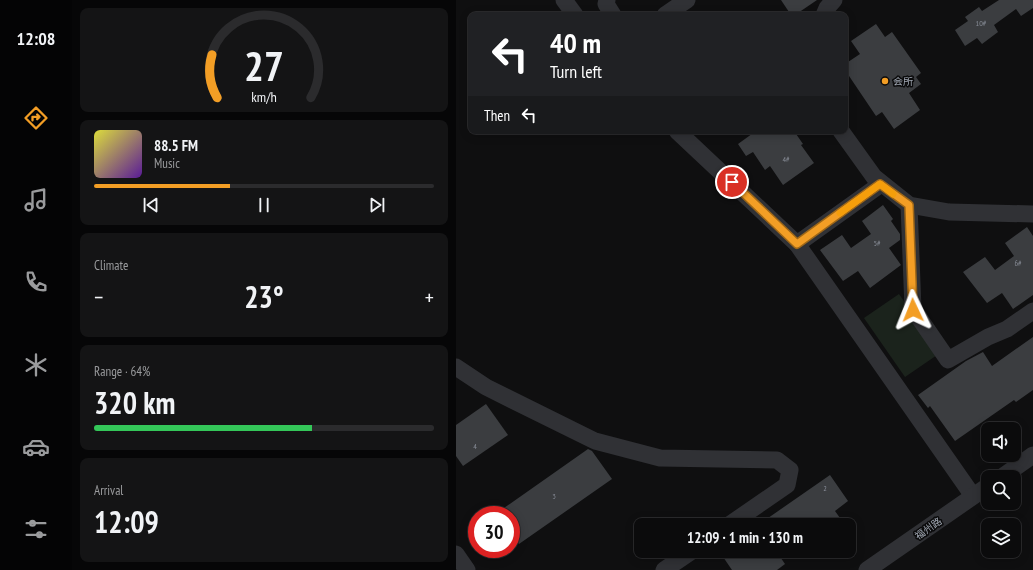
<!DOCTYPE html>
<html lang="en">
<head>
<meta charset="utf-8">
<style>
  :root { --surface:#0b0b0c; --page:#141415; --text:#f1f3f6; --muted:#9a9b9d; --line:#2b2b2d; --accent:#f39e25 }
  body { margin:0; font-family:"PT Sans Narrow","Noto Sans SC",sans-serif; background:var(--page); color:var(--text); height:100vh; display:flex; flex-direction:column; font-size:15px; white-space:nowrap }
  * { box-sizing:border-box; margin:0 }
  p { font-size:13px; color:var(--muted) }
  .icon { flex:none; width:22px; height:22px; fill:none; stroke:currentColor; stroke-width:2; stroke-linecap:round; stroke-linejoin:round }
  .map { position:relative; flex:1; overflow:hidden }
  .panel { display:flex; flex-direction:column; gap:8px; padding:8px; background:#060607; width:384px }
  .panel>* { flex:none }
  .hud { position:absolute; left:12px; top:12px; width:380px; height:122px; border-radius:8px; box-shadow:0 2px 10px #0003,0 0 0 1px var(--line); background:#202124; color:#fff; overflow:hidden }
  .controls { position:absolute; left:525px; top:422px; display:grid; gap:8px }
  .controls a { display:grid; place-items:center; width:40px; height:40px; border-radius:8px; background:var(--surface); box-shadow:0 2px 10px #0003,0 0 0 1px var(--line); font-size:20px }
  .speed { position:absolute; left:12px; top:506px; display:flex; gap:8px; font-size:20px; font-weight:700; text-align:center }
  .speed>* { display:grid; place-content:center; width:52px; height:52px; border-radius:50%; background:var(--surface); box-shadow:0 2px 10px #0003,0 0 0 1px var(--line); line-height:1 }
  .speed .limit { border:6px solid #d22; background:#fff; color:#111 }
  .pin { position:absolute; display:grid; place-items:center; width:34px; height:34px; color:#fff; margin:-17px; border:2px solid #fff; border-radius:50%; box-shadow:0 1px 4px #0007 }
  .me { position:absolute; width:44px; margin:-22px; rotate:358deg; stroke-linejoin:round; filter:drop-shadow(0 0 3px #0008) }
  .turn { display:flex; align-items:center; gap:14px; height:84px; padding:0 16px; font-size:18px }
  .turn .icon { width:52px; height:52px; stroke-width:2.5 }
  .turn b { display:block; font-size:28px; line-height:34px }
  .then { display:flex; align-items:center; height:38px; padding:0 16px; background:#0003; gap:8px; font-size:15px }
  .big { font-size:30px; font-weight:800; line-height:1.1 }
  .panel .widget { flex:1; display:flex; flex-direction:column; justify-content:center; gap:6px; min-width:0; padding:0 14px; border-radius:8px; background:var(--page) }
  .panel .dial { align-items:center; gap:0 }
  .dial svg { height:104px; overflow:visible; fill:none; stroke:var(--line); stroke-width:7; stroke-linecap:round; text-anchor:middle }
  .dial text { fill:var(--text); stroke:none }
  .song { display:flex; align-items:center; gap:12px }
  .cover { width:48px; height:48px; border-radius:6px; background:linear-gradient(135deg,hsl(60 70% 55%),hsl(270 70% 35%)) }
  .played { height:4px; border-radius:2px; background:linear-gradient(90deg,var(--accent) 40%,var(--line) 40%) }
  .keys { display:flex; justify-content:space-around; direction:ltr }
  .heat { display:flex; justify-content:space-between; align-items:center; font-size:22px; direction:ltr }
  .charge { height:6px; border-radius:3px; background:linear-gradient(90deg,#34c759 64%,var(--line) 0) }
  .trip { position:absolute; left:178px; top:518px; width:222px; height:40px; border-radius:8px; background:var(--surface); box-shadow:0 2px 10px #0003,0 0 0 1px var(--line); font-weight:800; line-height:40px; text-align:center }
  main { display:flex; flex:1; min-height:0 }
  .tab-bar { display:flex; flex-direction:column; width:72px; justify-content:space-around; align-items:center; background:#040405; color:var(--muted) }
  .tab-bar .icon { width:28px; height:28px }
  .tab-bar .active { color:var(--accent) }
  .tab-bar b { font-size:18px; color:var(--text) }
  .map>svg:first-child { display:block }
  .green { fill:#1b231c }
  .building { fill:#3b3d40 }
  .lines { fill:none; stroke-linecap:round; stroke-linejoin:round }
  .minor { stroke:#303135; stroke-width:17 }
  .route-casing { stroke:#9e6718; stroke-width:10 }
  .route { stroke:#f39e25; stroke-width:7 }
  .slow { stroke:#f59e0b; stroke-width:7 }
  .poi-dot { fill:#f39e25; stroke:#0a0a0b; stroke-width:1.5 }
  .labels { text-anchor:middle; stroke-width:3; stroke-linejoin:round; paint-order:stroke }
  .number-label { font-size:8px; fill:#878c96 }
  .poi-label { font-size:10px; fill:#a0a7b2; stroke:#0a0a0b; text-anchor:start }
  .street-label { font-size:10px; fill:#a0a7b2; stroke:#0a0a0b }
</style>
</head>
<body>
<main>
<nav class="tab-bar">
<b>12:08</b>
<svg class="icon active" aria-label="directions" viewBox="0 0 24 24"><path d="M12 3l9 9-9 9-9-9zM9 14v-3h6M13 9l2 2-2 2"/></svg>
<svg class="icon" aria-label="music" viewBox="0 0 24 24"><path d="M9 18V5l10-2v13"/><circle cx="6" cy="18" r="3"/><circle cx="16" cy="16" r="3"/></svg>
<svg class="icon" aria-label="phone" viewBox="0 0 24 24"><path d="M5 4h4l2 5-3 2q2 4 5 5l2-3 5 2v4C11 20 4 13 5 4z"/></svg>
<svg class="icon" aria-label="climate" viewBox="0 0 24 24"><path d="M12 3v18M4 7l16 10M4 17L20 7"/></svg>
<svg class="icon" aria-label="car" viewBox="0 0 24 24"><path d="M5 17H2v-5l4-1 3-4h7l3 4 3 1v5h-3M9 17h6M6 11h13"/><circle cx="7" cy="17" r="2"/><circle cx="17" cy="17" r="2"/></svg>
<svg class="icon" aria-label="filters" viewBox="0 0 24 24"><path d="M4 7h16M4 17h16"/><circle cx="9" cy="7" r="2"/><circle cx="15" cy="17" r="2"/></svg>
</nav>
<section class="panel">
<div class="widget dial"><svg viewBox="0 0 100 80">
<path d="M14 69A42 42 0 1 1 86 69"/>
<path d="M14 69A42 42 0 0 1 10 36" stroke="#f39e25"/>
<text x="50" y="56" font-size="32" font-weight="700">27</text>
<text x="50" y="72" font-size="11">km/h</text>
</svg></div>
<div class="widget">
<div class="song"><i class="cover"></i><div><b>88.5 FM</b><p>Music</p></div></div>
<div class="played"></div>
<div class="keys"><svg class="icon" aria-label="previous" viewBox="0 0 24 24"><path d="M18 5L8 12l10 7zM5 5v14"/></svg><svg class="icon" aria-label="pause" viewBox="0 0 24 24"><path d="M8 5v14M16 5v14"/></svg><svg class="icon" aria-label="next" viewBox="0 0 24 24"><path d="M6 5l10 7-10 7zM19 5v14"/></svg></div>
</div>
<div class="widget"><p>Climate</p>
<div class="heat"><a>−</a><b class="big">23°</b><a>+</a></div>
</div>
<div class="widget"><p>Range · 64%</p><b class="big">320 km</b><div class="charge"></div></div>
<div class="widget"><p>Arrival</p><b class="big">12:09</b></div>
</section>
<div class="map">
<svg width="577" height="570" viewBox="0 0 577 570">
  <rect width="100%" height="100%" fill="#0f0f10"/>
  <polygon class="green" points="443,294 484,353 449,377 408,318"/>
  <g class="building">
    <polygon points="325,0 361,0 339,15 335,15"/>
    <polygon points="543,0 577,0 577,8 565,16 560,9 538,25 542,32 526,44 521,38 509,46 499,30 512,21 509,17 523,7 526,11"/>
    <polygon points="420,24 429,37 436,32 465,73 460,77 465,84 453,93 464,110 438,129 426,112 420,116 389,70 389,64 404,54 395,41"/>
    <polygon points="300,131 338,131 347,144 345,145 358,163 327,185 314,166 309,170 297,152 290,156 282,144"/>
    <polygon points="427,205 437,219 435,221 444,234 444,240 433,248 445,265 414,288 402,271 387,281 364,250 386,235 395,248 415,234 406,221"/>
    <polygon points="571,227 577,236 577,295 557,309 546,293 531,303 507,272 529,257 539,270 558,256 549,243"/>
    <polygon points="577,337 577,390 560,402 558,400 499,441 474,406 472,408 462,395 510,361 527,352 536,366"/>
    <polygon points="30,404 52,435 7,466 0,456 0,425"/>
    <polygon points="132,449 136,451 156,479 63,544 55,533 55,515 38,515"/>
    <polygon points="374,475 392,501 379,511 389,525 302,525"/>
    <polygon points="263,551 320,551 329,564 321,570 276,570"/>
  </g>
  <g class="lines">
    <g class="minor">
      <polyline points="108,0 119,15"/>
      <polyline points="151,0 150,4 157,15"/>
      <polyline points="209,15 231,0"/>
      <polyline points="368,15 371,8 378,0"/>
      <polyline points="221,131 341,244 425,184"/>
      <polyline points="385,131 418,177 453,205 493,212 577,214"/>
      <polyline points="453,205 457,309 492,360 532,337 551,329 577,311"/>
      <polyline points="341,244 517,496"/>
      <polyline points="0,367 30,387 139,441 204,458 321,460 334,470 331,485 273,525"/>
      <polyline points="546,477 577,455"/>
      <polyline points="0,554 11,570"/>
      <polyline points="208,570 236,551"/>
      <polyline points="411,570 532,486"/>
    </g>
  </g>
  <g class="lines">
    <defs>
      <polyline id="route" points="276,182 341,244 424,184 453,205 457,310"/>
    </defs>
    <use href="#route" class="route-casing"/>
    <use href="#route" class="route"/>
    <polyline class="slow" points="384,213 424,184 437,194"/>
  </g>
  <circle class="poi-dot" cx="429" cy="81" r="4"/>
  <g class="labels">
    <g class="number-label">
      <text x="525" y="26">10#</text>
      <text x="330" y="162">4#</text>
      <text x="421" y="246">5#</text>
      <text x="562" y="266">6#</text>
      <text x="19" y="449">4</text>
      <text x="369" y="491">2</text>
      <text x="98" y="499">3</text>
    </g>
    <g class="poi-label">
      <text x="437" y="85">会所</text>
    </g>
    <g class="street-label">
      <text transform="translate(472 528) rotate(-35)" y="4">福州路</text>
    </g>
  </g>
</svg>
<div class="controls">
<a><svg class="icon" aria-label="sound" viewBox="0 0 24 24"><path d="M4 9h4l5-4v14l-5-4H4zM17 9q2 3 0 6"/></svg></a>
<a><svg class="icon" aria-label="search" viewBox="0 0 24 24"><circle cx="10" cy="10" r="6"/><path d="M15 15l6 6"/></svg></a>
<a><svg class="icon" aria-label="layers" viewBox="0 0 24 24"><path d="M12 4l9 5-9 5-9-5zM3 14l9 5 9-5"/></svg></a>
</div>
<div class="speed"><div class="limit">30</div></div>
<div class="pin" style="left:276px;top:182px;background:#d93025"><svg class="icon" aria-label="arrive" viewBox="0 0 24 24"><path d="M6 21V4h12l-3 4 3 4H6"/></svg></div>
<svg class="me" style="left:457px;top:310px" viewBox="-20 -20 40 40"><path d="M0-17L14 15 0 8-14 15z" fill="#f39e25" stroke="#fff" stroke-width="4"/></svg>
<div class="trip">12:09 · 1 min · 130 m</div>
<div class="hud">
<div class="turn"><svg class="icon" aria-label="left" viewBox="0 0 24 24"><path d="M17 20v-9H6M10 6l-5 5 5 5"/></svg><div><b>40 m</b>Turn left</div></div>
<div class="then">Then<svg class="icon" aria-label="left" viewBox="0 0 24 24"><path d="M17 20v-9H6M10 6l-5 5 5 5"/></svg></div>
</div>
</div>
</main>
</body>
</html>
